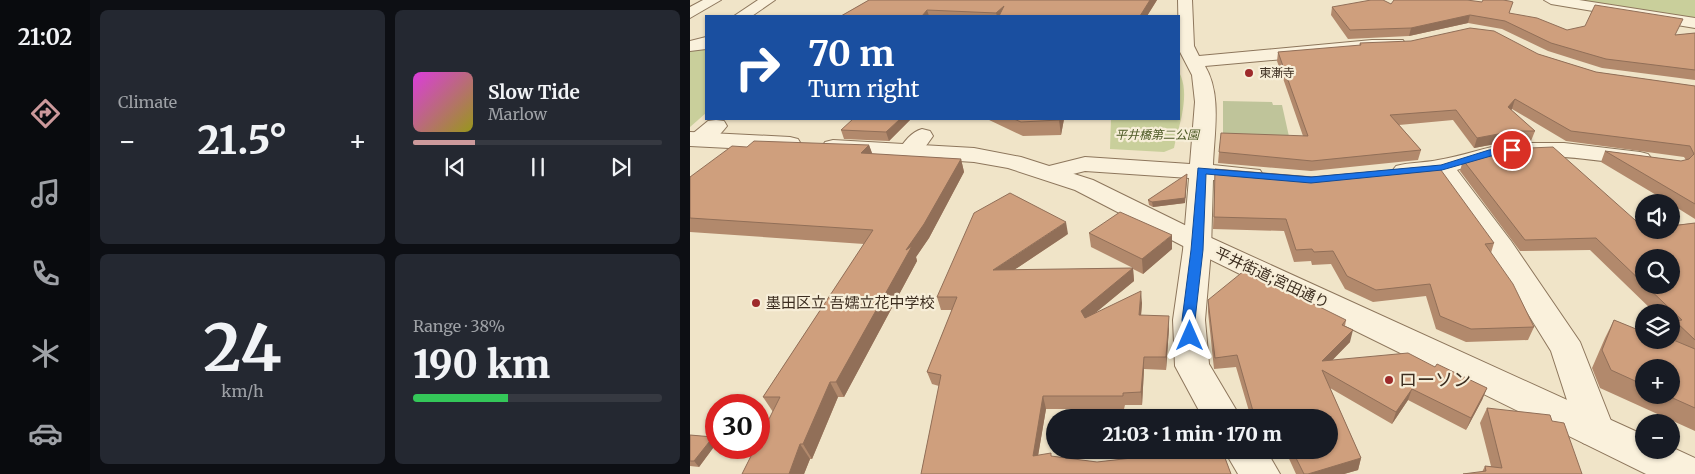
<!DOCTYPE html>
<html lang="en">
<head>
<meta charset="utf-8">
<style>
  :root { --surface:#171b24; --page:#242831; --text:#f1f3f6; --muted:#9ea1a6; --line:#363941; --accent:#cc999b }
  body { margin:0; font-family:Merriweather,"Noto Sans JP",serif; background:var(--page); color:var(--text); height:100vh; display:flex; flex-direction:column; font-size:19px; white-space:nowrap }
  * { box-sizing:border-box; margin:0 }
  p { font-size:16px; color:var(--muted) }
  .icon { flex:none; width:28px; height:28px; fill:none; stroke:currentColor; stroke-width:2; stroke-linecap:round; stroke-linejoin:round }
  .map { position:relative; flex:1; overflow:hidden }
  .side { display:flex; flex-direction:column; gap:10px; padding:10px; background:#0d0f14; width:600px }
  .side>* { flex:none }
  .guide { position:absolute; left:15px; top:15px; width:475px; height:105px; border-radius:0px; box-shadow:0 1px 4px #0004; background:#1a4fa0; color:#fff; overflow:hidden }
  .controls { position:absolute; left:945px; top:194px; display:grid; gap:10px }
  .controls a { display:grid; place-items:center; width:45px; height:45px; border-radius:50%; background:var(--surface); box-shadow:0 1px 4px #0004; font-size:25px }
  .speed { position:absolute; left:15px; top:394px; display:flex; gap:10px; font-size:25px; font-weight:700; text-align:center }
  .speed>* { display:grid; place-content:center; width:65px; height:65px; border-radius:50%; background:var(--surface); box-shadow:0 1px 4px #0004; line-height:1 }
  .speed .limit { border:8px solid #d22; background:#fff; color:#111 }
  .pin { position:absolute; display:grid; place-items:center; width:42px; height:42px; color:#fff; margin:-21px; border:2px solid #fff; border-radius:50%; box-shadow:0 1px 5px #0007 }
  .me { position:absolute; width:55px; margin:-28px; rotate:0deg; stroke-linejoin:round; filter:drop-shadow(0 0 4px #0008) }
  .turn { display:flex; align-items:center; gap:18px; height:105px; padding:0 20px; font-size:22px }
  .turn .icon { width:65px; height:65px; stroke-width:2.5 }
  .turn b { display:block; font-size:35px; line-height:42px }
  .big { font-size:38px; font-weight:800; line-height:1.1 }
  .side .card { flex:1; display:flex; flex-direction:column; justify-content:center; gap:8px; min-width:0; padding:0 18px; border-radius:8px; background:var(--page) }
  .side .dial { align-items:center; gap:0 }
  .dial b { font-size:65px; line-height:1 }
  .song { display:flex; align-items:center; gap:15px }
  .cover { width:60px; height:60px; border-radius:8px; background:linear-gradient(135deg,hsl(300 70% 55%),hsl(60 70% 35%)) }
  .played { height:5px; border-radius:2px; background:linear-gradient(90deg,var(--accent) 25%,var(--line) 25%) }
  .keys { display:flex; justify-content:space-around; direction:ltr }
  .heat { display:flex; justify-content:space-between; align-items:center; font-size:28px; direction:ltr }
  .charge { height:8px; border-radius:4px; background:linear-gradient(90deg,#34c759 38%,var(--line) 0) }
  .side .tiles { flex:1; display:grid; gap:10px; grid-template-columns:repeat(2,1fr) }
  .trip { position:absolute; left:356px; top:409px; width:292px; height:50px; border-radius:25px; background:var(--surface); box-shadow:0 1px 4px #0004; font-weight:800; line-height:50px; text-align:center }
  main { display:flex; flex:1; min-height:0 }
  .dock { display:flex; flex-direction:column; width:90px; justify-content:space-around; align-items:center; background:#090b0e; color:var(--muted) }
  .dock .icon { width:35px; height:35px }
  .dock .active { color:var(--accent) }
  .dock b { font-size:22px; color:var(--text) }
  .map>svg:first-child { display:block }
  .green { fill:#c9cf9b }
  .cemetery { fill:#bfc49a }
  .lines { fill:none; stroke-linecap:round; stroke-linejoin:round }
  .minor-casing { stroke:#8d765c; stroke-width:2 }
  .tertiary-casing { stroke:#8d765c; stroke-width:2 }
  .minor { fill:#faf1dc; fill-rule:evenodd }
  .tertiary { fill:#faf1dc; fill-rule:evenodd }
  .wall { fill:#b2896c; fill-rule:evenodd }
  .shaded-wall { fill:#916f58 }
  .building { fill:#cf9f7d; stroke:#916f58 }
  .route { fill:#1a73e8; stroke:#114b97 }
  .poi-dot { fill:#9e2a2b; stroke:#f7eed8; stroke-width:2 }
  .labels { text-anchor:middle; stroke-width:4.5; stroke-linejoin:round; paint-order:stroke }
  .far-poi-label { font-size:12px; fill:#3d2e20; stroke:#f7eed8; text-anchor:start }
  .far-park-label { font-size:12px; font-style:italic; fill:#4d5a26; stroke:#f7eed8 }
  .street-label { font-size:15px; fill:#3d2e20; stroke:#f7eed8 }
  .poi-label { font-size:15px; fill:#3d2e20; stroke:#f7eed8; text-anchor:start }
  .near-poi-label { font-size:18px; fill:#3d2e20; stroke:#f7eed8; text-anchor:start }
</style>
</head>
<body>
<main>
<nav class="dock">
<b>21:02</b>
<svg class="icon active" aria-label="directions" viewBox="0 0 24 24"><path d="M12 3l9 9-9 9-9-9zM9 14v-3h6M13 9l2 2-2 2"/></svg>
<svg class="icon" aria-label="music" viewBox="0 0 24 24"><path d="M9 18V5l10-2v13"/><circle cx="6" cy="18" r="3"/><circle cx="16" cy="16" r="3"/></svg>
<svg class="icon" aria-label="phone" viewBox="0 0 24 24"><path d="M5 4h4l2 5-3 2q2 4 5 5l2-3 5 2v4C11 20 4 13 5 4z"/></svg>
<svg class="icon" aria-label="climate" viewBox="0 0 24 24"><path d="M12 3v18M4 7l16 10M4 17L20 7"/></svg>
<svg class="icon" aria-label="car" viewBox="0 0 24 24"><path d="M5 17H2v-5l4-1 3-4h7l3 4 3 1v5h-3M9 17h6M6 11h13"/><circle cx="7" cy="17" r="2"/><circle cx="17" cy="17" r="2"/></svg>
</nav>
<section class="side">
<div class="tiles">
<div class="card"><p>Climate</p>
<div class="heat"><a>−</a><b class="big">21.5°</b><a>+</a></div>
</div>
<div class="card">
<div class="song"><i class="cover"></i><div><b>Slow Tide</b><p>Marlow</p></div></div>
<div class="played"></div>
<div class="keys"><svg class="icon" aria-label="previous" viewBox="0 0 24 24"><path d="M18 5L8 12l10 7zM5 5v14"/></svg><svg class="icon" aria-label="pause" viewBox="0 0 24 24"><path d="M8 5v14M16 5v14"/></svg><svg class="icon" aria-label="next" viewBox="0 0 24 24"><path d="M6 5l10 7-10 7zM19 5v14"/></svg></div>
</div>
<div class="card dial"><b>24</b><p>km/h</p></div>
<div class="card"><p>Range · 38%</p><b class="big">190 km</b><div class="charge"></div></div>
</div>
</section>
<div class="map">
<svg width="1005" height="474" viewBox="0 0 1005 474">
  <rect width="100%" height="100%" fill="#f0e4c8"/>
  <g class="green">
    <polygon points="874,0 1005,0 1005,20"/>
    <polygon points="16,46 16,113 0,127 0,48"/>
    <path d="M489,72C501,94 489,125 484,148L474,152L420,149L421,119H489Z"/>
  </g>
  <polygon class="cemetery" points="533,101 582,102 583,105 592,105 600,141 533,140"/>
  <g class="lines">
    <defs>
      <g id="minor">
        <polygon points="13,0 31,0 0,18 0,7"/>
        <polygon points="68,0 85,0 62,16 44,16"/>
        <path d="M488,0H502L504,46L509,56L682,40H713L715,44L713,48L707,49L515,66C532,94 524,134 523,165L570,170L573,175L570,180L561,182L523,180L521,250L515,320L519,364L551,418H513L485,366L483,320L493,250L499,178L395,171L359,180L351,178L347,173L351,168L395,157L500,164L505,102L502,75L489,50Z"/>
        <polygon points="16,37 16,49 0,51 0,41"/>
        <path d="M26,120L34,121L37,126C28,138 16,148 1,145V135L18,121Z"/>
        <path d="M232,129L240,131L243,136C234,149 227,160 211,156L208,151C214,142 221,132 232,129Z"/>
        <path d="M821,143H874L950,152L958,154L962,159L958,164L950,166C902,160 852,151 804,159C791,161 779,166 767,170L821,241L890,342L925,431L919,443L906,447L893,443L887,431L861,351L799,251L746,175L714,178L706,176L702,171L706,166C720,162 734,163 748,160C773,156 796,147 821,143Z"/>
        <polygon points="534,450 576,450 590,474 548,474"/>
      </g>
      <g id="tertiary">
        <polygon points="854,0 889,0 1005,18 1005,28 861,4"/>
        <polygon points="0,132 100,137 108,139 111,144 108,149 100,151 0,146"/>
        <polygon points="143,140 284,148 331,157 403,180 517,236 954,435 954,450 981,450 981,447 1005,458 1005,474 956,474 497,248 385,190 318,168 284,162 135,152 132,147 135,142"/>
      </g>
    </defs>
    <use href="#minor" class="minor-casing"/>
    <use href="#tertiary" class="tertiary-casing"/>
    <use href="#minor" class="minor"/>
    <use href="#tertiary" class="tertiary"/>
  </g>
  <g class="wall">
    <polygon points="179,0 467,0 457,16 151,16"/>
    <polygon points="701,4 819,13 877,30 985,35 1005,33 1005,80 912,68 858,51 812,29 778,23 719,36 658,39 641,15 642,7"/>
    <polygon points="670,43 848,54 906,72 1005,86 1005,219 981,204 981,202 978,202 911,162 915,151 991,161 996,160 994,157 876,141 822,109 821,110 845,131 841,141 821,141 784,148 763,120 709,125 731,150 728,160 621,171 528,163 529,152 613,136 587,61 588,52 669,46"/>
    <polygon points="221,119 199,141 154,139 151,130"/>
    <polygon points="270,119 374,119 371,135 333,136 297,119 270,120"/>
    <polygon points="179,145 182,154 271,159 274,172 239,238 226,257 227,261 154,397 148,397 122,459 120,459 114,474 52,474 83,412 73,397 174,244 0,232 0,177 57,147"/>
    <path d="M773,160L954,228L1005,223V431L910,388L902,368L915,338L924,320L950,331L952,327L986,341L981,336V312H964L900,250L830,251L770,171ZM954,258L981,285H954ZM954,368L981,395H954Z"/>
    <polygon points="525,169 804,243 801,253 844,327 838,340 776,342 746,329 736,296 683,302 655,289 641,264 622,265 621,261 604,262 594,231 523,229"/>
    <polygon points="497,179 495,203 463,207 459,205 458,200"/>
    <polygon points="399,233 482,249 453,274 443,269 444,281 404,314 452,303 451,315 479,328 476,370 454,369 452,405 435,405 434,409 356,409 348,455 407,462 500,451 500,450 532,450 541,474 231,474 249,386 242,384 237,372 262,310 251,310 247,297 378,234 324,270 443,268 401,247"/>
    <polygon points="518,300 656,320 655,326 660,342 642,360 745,367 797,388 792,400 776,430 718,400 702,424 640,388 671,458 668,470 654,474 606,474 595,450 640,450 640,418 561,418 546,367 524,369 518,312"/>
    <polygon points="797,408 862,421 892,474 792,472 795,466 801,466 790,423"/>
    <polygon points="0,435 23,437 26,441 26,444 9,467 0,466"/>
  </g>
  <g class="shaded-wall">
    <polygon points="460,0 467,0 457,16 450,16"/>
    <polygon points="314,6 315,16 307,16 306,13"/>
    <polygon points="237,10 239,16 232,16"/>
    <polygon points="780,15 778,23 719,36 721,28"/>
    <polygon points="825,99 822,109 815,117 818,107"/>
    <polygon points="210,119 221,119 199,141 196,132"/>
    <polygon points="369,119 374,119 371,135 369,120"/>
    <polygon points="824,131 821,141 784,148 787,138"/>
    <polygon points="179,145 184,158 171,153"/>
    <polygon points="271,159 274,172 239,238 226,257 227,261 154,397 146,382 216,250"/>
    <polygon points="497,174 495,203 463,207 462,202"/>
    <polygon points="376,222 378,234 306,282 303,270"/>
    <polygon points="482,235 482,249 453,274 452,259"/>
    <polygon points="443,268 444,281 393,323 391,311"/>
    <polygon points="451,291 452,303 450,328 449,315"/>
    <polygon points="479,316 479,328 476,370 476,357"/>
    <polygon points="663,330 660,342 630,373 632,361"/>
    <polygon points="454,357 454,369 452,405 451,392"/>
    <polygon points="140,382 148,397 122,459 113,444"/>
    <polygon points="797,388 792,400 776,430 781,418"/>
    <polygon points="722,389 718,400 702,424 706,412"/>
    <polygon points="353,396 356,409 346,468 343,456"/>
    <polygon points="23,437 26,441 26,444 9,467 4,461"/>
    <polygon points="110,444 120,459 114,474 99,474"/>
    <polygon points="671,458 668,470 654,474 618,474"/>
  </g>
  <g class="building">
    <polygon points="179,0 460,0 450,16 309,16 314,6 306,13 237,10 232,16 151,16"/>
    <polygon points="681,0 693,0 701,4 704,0 777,0 792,2 793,0 813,0 819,1 823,2 819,13 847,18 877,30 895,26 905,5 993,19 985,35 1005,33 1005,70 916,59 861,43 815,21 780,15 721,28 660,30 642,7"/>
    <polygon points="780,28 804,31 848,54 906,72 1005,86 1005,204 915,151 991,161 999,159 1004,154 1000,146 881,131 825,99 818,107 845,131 824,131 787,138 766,110 700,115 731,150 622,161 529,152 531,133 618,136 588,52 671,45 670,43 721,41"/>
    <polygon points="163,119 210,119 196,132 151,130"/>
    <polygon points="324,119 369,119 369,120 331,122"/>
    <polygon points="64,141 179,145 171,153 271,159 234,224 216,250 222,246 146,382 140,382 113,444 110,444 99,474 52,474 65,448 69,448 69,439 90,397 73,397 183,230 0,218 0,177 42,146 57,147"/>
    <polygon points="863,147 954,228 954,230 981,230 981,226 1005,223 1005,340 985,321 992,320 955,285 981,285 981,258 954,258 954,284 906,238 835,240 773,160 816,149"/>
    <polygon points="748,166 804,243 795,244 823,284 844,327 781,329 750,316 740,284 686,290 657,276 643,251 624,252 622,249 606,250 596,219 524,217 525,169 623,177"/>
    <polygon points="497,174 495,198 462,202 458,200"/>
    <polygon points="320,193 376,222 303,270 443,268 391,311 395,318 451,291 449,315 479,316 476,357 454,357 451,392 433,393 433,396 353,396 343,456 361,453 361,456 407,462 503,451 502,450 532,450 541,474 231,474 251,375 237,372 267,297 247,297 284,213"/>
    <polygon points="430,212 482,235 452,259 399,233"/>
    <polygon points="555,270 656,320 652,325 663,330 632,361 718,353 745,367 747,364 797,388 781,418 722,389 706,412 632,370 671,458 618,474 614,474 602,450 640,450 640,418 565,418 547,355 525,358 518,300"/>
    <polygon points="924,320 951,331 952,327 954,328 954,340 981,340 981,339 1005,349 1005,408 976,395 981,395 981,368 954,368 954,385 921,370 912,350"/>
    <polygon points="797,408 860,415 862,421 874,423 892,474 773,474 796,471 795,466 812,468"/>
    <polygon points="0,435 23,437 4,461 0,461"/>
  </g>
  <polygon class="route" points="822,147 826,150 825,152 801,156 752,170 621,183 516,174 513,250 505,320 506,336 500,341 495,339 492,320 501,250 508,168 621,177 751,165 799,150"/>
  <g class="poi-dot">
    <circle cx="559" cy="73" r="5"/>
    <circle cx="66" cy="303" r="5"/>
    <circle cx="699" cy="380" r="5"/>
  </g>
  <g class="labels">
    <g class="far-poi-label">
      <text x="569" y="77">東漸寺</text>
    </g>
    <g class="far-park-label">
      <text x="467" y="139">平井橋第二公園</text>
    </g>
    <g class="street-label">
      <text transform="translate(582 278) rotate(25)" y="5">平井街道;宮田通り</text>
    </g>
    <g class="poi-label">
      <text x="76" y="308">墨田区立 吾嬬立花中学校</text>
    </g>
    <g class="near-poi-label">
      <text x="709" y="386">ローソン</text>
    </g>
  </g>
</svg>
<div class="controls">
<a><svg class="icon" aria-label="sound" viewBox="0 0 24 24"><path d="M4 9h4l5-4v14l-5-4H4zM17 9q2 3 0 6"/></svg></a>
<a><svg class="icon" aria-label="search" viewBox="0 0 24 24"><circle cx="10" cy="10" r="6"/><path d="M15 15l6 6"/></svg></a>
<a><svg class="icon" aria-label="layers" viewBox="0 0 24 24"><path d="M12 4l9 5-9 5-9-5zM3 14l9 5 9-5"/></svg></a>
<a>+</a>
<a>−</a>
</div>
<div class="speed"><div class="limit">30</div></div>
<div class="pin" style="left:822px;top:150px;background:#d93025"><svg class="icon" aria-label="arrive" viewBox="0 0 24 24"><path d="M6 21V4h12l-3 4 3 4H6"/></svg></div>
<svg class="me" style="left:500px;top:336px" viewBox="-20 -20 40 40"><path d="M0-17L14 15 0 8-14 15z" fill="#1a73e8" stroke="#fff" stroke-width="4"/></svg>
<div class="trip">21:03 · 1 min · 170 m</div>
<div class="guide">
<div class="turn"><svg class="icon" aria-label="right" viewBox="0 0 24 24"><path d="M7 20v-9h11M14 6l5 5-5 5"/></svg><div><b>70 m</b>Turn right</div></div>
</div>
</div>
</main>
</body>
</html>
